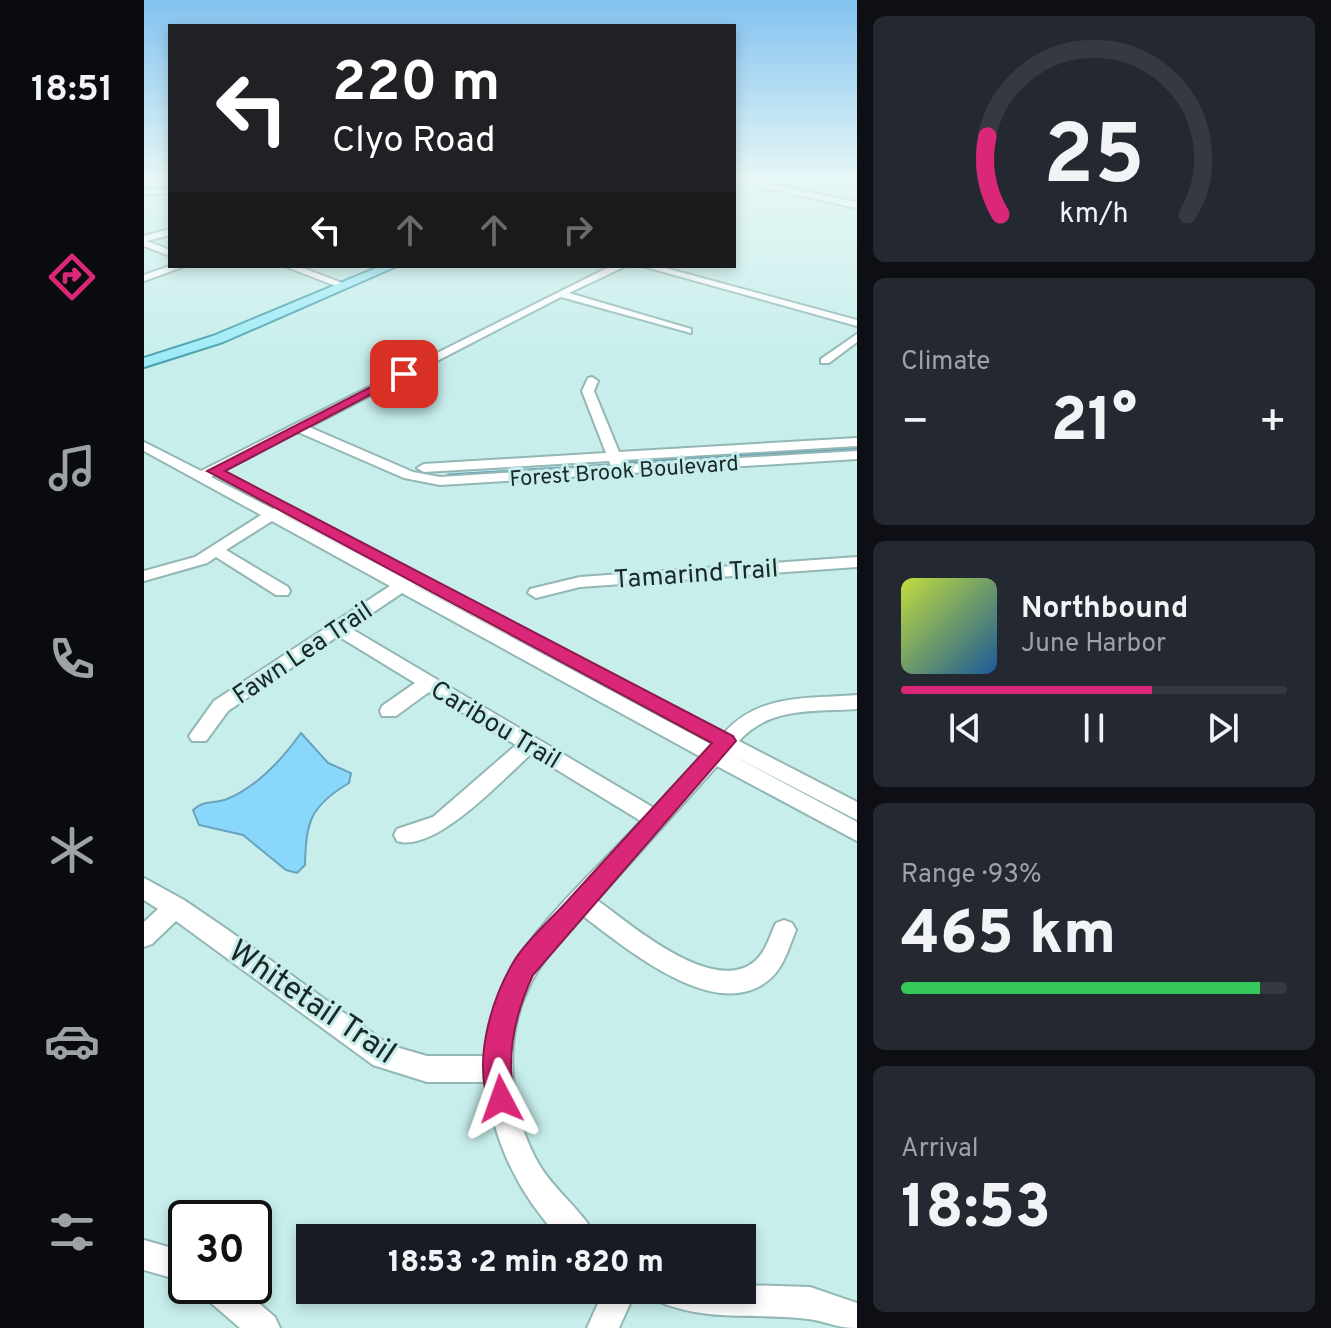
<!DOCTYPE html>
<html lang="en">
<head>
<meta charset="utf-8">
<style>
  :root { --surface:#171b24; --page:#242831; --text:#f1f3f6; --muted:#9ea1a6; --line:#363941; --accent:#db2777 }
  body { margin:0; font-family:Overpass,sans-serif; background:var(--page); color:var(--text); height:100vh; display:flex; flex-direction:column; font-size:30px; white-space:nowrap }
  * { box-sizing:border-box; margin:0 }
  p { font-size:26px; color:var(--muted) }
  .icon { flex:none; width:44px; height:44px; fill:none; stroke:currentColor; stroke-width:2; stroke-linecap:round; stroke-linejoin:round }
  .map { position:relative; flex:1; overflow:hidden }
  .details { display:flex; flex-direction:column; gap:16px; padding:16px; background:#0d0f14; width:474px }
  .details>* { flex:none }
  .hud { position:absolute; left:24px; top:24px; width:568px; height:244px; border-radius:0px; box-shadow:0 4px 12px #0003; background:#202124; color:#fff; overflow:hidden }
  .speed { position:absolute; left:24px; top:1200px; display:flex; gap:16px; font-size:40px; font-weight:700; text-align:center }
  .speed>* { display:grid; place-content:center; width:104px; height:104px; border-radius:50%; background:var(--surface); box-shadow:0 4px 12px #0003; line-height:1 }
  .speed .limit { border:4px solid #111; border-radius:12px; background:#fff; color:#111 }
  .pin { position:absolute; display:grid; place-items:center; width:68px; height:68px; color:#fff; margin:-34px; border-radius:16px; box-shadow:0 4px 12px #0006 }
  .me { position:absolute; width:88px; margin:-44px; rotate:356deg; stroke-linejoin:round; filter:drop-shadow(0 0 6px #0008) }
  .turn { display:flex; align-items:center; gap:28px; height:168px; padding:0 32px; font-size:36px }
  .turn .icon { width:104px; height:104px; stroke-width:2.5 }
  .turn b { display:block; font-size:56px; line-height:68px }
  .lanes { display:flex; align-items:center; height:76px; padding:0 32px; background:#0003; justify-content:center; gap:40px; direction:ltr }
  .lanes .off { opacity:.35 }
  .big { font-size:60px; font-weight:800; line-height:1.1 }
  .details .tile { flex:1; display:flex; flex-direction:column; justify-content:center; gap:12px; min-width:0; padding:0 28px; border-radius:12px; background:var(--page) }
  .details .dial { align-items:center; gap:0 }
  .dial svg { height:208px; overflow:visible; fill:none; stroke:var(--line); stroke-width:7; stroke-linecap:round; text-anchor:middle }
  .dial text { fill:var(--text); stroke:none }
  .song { display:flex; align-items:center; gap:24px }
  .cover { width:96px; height:96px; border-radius:12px; background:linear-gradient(135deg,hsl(70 70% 55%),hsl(210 70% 35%)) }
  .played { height:8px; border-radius:4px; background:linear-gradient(90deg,var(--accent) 65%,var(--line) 65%) }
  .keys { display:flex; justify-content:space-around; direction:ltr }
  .heat { display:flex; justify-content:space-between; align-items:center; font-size:44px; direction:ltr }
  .charge { height:12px; border-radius:6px; background:linear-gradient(90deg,#34c759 93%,var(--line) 0) }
  .trip { position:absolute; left:152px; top:1224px; width:460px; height:80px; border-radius:0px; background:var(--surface); box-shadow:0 4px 12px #0003; font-weight:800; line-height:80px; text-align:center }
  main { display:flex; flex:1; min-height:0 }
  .menu { display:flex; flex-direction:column; width:144px; justify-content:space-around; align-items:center; background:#090b0e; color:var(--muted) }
  .menu .icon { width:56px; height:56px }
  .menu .selected { color:var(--accent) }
  .menu b { font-size:36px; color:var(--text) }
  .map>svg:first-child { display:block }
  .water { fill:#8ad7fc; stroke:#68a3bc; stroke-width:2 }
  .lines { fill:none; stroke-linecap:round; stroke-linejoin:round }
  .stream { stroke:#68a3bc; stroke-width:3 }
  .minor-casing { stroke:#92b7b4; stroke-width:4 }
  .major-casing { stroke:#459fac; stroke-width:4 }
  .minor { fill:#fff; fill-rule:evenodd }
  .major { fill:#9debf8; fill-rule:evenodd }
  .route { fill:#db2777; stroke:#8e194d; stroke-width:2 }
  .labels { text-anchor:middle; stroke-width:6; stroke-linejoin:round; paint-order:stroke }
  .far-street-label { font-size:22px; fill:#1a2928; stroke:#c7eeeb }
  .street-label { font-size:26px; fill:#1a2928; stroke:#c7eeeb }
  .near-street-label { font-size:32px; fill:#1a2928; stroke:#c7eeeb }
</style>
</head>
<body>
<main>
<nav class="menu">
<b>18:51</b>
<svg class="icon selected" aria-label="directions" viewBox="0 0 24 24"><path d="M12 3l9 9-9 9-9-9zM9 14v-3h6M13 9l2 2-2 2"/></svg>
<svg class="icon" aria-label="music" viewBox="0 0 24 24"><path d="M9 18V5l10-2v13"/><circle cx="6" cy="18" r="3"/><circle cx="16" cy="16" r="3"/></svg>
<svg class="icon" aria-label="phone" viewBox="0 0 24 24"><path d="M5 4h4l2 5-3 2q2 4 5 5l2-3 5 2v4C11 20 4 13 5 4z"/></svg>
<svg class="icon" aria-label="climate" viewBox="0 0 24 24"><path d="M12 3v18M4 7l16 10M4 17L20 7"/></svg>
<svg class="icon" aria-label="car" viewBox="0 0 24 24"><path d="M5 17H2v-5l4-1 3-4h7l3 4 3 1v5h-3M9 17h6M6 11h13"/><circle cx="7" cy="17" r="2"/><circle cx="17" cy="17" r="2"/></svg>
<svg class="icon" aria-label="filters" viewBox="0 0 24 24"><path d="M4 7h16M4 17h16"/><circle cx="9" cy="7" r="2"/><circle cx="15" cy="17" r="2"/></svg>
</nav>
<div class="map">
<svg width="713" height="1328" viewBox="0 0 713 1328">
  <rect width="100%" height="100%" fill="#c7eeeb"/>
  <path class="water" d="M157,733L184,763L207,773L205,783C166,806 162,822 161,865L153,873L142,870L99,835L55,825L49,810C59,800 70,804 83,799C113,787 139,758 157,733Z"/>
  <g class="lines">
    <g class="stream">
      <polyline points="481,463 713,448"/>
      <polyline points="304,475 466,465"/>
    </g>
    <defs>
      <g id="minor">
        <polygon points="590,177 713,202 713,208 590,181"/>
        <polygon points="26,189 26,193 0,194 0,190"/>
        <polygon points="26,229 26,235 3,241 26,250 26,256 0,246 0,236"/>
        <polygon points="26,266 41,266 0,281 0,275"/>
        <polygon points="140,266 154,266 206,286 197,288"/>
        <path d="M467,266H482L425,293L547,329V333L417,297L165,427L269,472L296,477L467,466L465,461L280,472L273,468L280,464L462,453L438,391L444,378L448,377L454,381L450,391L475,452L713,438V446L479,460L481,465L713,451V459L296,485L260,478L154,432L67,477L129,509L134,505H144L580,733C616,693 664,699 713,695V709C670,712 626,706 595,741L713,802V820L584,753L713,822V841L573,766L453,900C486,924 570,997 611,961C622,952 626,935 632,923L640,920L648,923L652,930C646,944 641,963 630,975C578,1030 482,948 439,916C418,939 397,960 384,989C358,1043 366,1115 396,1166C411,1191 443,1215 452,1238H416C376,1196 348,1141 343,1082H283L229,1065L32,921L8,944L0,947V922L14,909L0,900V878L40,900L84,930L245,1045L283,1056H343C346,1030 350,1003 362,979C391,923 454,868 497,821L387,754C360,778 291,854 253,841L250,835L253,829L289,817L372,745L285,692L252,716H238L236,711L238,706L271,683L194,636L84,711L62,741H48L45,736L70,701L246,586L128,521L82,550L144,587L146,591L144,595H132L72,557L63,563L0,581V571L51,557L117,515L0,451V442L57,471ZM140,515H141L258,578ZM270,585H271L569,744L568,745ZM258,593L557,757L510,808L206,628Z"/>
        <polygon points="498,266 514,266 713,320 713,326"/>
        <polygon points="713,334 713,342 685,363 677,363 677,359"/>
        <polygon points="713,557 713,567 436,587 392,598 384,593 386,589 436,577"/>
        <polygon points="0,1240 42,1252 42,1282 0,1270"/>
        <path d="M598,1285L666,1287L713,1303V1328C692,1328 682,1321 664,1319C610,1312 566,1323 513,1301L508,1290H598Z"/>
        <polygon points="55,1286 95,1286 131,1317 136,1328 96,1328 60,1297"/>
        <polygon points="460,1290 492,1290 475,1328 443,1328"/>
      </g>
      <polygon id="major" points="237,266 253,266 79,342 0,367 0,358 69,336"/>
    </defs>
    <use href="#minor" class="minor-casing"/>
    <use href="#major" class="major-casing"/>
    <use href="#minor" class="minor"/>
    <use href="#major" class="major"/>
  </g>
  <linearGradient id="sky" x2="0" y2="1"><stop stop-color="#82c2f0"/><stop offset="0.49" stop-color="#e6f7f6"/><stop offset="1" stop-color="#e6f7f6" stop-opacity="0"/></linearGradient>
  <rect width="713" height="363" fill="url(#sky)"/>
  <path class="route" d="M256,372L266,374L81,471L589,736L592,741L389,975C375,1005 367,1033 367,1066C367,1081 372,1094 366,1109L357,1113L347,1109C328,1064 346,1002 370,961C384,938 409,918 427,897C474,846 521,794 568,743L63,471Z"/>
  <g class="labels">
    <g class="far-street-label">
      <text transform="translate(480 470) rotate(-4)" y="8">Forest Brook Boulevard</text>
    </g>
    <g class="street-label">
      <text transform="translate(552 573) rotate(-4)" y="9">Tamarind Trail</text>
      <text transform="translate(158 652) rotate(-34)" y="9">Fawn Lea Trail</text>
      <text transform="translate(352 724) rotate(31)" y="9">Caribou Trail</text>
    </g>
    <g class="near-street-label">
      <text transform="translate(169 1001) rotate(34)" y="11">Whitetail Trail</text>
    </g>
  </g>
</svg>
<div class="speed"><div class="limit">30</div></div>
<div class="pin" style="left:260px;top:374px;background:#d93025"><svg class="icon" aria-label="arrive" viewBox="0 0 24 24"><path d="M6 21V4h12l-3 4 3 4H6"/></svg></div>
<svg class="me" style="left:357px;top:1099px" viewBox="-20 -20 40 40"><path d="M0-17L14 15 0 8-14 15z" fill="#db2777" stroke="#fff" stroke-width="4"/></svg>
<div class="trip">18:53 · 2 min · 820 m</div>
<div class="hud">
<div class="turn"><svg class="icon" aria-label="left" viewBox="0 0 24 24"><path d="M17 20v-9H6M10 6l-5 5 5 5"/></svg><div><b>220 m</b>Clyo Road</div></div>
<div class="lanes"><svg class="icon" aria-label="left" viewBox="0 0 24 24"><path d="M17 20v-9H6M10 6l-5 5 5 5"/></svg><svg class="icon off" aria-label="ahead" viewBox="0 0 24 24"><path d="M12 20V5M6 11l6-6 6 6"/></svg><svg class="icon off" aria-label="ahead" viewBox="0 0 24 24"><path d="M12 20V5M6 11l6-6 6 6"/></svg><svg class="icon off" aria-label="right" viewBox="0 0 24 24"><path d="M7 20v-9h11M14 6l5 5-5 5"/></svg></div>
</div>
</div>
<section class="details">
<div class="tile dial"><svg viewBox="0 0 100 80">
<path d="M14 69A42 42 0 1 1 86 69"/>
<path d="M14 69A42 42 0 0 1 9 39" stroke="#db2777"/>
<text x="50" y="56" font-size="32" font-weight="700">25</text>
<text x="50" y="72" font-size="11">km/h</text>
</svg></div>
<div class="tile"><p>Climate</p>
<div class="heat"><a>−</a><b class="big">21°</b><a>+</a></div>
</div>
<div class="tile">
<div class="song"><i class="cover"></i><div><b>Northbound</b><p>June Harbor</p></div></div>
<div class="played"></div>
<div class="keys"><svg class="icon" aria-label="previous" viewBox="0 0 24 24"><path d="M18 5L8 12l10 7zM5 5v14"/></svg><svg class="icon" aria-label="pause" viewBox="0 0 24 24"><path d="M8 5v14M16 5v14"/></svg><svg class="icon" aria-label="next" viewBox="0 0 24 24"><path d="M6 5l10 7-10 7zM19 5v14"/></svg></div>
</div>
<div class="tile"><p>Range · 93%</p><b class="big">465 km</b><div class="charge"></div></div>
<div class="tile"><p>Arrival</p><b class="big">18:53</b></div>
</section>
</main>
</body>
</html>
